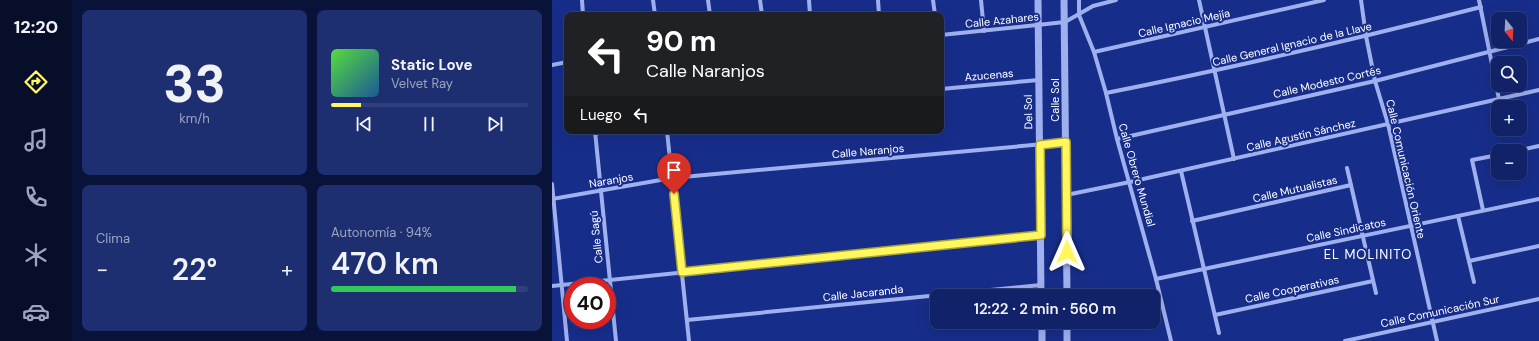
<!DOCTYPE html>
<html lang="es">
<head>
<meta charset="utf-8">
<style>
  :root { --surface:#112268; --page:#1e2f71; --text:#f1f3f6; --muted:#9ca4c0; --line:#303f7c; --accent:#fff75c }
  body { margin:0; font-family:"DM Sans",sans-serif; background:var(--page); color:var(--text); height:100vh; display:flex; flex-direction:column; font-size:15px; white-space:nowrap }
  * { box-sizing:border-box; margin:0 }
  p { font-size:13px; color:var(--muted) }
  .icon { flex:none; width:22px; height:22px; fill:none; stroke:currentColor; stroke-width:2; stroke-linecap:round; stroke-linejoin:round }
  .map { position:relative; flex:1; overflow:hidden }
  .details { display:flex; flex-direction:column; gap:10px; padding:10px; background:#091339; width:480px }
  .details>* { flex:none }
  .hud { position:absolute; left:12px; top:12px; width:380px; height:122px; border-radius:8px; box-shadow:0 4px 16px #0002,0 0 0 1px var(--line); background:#202124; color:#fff; overflow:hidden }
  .needle { width:26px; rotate:162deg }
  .tools { position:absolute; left:939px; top:12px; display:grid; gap:8px }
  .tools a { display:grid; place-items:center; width:36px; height:36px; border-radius:8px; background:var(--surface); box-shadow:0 4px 16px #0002,0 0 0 1px var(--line); font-size:20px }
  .speed { position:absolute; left:12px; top:277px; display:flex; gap:8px; font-size:20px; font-weight:700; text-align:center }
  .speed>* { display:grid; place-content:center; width:52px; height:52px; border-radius:50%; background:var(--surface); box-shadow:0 4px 16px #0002,0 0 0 1px var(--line); line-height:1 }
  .speed .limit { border:6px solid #d22; background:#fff; color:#111 }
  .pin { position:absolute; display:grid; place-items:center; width:34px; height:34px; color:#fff; margin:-41px -17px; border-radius:50% 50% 50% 0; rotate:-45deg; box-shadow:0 0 4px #0007 }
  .pin .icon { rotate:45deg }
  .me { position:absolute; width:44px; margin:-22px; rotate:0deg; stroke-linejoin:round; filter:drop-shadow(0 0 3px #0008) }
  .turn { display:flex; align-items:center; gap:14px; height:84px; padding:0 16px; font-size:18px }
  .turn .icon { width:52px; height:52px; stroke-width:2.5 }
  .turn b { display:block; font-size:28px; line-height:34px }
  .then { display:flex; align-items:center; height:38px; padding:0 16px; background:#0003; gap:8px; font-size:15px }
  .big { font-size:30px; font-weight:600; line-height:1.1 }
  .details .card { flex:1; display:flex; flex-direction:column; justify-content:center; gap:6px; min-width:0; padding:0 14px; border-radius:8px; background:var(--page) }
  .details .dial { align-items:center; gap:0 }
  .dial b { font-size:52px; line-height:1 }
  .song { display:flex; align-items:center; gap:12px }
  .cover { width:48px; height:48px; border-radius:6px; background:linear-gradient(135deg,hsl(110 70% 55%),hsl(210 70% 35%)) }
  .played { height:4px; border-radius:2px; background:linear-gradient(90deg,var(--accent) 15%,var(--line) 15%) }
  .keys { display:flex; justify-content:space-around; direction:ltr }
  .heat { display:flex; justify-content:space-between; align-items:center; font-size:22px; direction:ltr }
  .charge { height:6px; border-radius:3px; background:linear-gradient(90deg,#34c759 94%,var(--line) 0) }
  .details .tiles { flex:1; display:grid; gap:10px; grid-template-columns:repeat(2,1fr) }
  .trip { position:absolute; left:378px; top:289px; width:230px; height:40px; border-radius:8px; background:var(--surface); box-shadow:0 4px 16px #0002,0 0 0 1px var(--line); font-weight:600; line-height:40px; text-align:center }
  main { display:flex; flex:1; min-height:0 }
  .tabs { display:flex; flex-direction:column; width:72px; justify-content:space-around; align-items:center; background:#070e2a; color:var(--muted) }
  .tabs .icon { width:28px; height:28px }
  .tabs .on { color:var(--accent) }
  .tabs b { font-size:18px; color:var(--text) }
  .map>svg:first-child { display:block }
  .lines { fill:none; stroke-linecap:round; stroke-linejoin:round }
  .minor { stroke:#9fb0ee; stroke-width:4 }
  .tertiary { stroke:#9fb0ee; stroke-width:7 }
  .route-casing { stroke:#a6a13c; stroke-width:10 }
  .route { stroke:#fff75c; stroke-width:7 }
  .labels { text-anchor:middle; stroke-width:4; stroke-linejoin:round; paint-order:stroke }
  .street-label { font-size:11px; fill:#fff; stroke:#172d8a }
  .quarter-label { font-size:13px; letter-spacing:1px; fill:#fff; stroke:#172d8a }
</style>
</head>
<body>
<main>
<nav class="tabs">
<b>12:20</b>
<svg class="icon on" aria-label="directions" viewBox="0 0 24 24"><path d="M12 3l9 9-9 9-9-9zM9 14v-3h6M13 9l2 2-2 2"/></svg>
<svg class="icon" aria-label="music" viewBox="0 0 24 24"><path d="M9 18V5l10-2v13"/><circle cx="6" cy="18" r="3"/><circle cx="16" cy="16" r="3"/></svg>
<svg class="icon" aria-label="phone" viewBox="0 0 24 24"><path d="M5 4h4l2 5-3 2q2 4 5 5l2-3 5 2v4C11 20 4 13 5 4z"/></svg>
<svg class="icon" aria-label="climate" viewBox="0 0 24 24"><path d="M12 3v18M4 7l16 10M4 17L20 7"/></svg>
<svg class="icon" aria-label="car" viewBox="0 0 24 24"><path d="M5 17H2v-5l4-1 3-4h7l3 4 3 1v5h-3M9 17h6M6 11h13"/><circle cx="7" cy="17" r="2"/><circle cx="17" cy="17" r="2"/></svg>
</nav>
<section class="details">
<div class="tiles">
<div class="card dial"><b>33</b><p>km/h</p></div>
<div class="card">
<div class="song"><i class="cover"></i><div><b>Static Love</b><p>Velvet Ray</p></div></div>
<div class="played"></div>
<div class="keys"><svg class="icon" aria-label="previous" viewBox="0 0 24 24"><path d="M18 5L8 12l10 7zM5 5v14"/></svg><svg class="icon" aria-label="pause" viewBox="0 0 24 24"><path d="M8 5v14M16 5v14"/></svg><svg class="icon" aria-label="next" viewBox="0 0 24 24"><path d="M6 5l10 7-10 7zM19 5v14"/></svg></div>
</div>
<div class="card"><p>Clima</p>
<div class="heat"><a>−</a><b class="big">22°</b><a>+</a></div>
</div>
<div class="card"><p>Autonomía · 94%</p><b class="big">470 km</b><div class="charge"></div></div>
</div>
</section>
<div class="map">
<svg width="987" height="341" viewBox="0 0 987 341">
  <rect width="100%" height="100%" fill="#172d8a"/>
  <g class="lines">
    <g class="minor">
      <polyline points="30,0 31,15"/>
      <polyline points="101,0 103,15"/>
      <polyline points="156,0 158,15"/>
      <polyline points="208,0 210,15"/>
      <polyline points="257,0 258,15"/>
      <polyline points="326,0 327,15"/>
      <polyline points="381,0 383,15"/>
      <polyline points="429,0 432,31"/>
      <polyline points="527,0 527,15 542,52 554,93 565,139 604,279 619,341"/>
      <polyline points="647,0 682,159"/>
      <polyline points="809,0 814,36 823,81 836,124 885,341"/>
      <polyline points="927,0 947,99"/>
      <polyline points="389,35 513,22 541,6 564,0"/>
      <polyline points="542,52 772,0"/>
      <polyline points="0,65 15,62"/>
      <polyline points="389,89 487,80"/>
      <path d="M554,93C680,68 804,39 929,7"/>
      <polyline points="43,131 64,341"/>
      <polyline points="115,131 137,341"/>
      <polyline points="43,134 54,131"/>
      <polyline points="565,139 823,81 987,39"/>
      <polyline points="964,151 987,146"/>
      <polyline points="795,168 824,293"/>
      <polyline points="629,171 667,333"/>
      <polyline points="0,184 15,341"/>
      <polyline points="514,195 578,182 987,90"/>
      <polyline points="0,199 120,178 514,142"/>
      <polyline points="931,210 920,160 946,155"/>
      <polyline points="906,216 922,282"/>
      <polyline points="640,221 799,185"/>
      <polyline points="917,261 987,246"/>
      <polyline points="604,279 987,199"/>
      <polyline points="0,286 489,235"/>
      <polyline points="663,315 821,281"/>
      <polyline points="135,320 489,285"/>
      <polyline points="793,341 987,299"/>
    </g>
    <g class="tertiary">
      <polyline points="486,0 489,296"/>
      <polyline points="512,0 515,296"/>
      <polyline points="490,322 490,341"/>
      <polyline points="515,322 515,341"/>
    </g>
  </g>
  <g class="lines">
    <defs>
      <polyline id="route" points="122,194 130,272 489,235 488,145 514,142 515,252"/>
    </defs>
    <use href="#route" class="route-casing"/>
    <use href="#route" class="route"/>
  </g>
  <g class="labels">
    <g class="street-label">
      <text transform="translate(450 20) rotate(-6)" y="4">Calle Azahares</text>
      <text transform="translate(632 23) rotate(-13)" y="4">Calle Ignacio Mejía</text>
      <text transform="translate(740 44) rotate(-13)" y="4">Calle General Ignacio de la Llave</text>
      <text transform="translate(437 75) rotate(-5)" y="4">Azucenas</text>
      <text transform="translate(775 82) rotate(-13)" y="4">Calle Modesto Cortés</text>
      <text transform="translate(503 100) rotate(-90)" y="4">Calle Sol</text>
      <text transform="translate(476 112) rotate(-91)" y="4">Del Sol</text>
      <text transform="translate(749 135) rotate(-13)" y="4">Calle Agustín Sánchez</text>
      <text transform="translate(316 151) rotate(-5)" y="4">Calle Naranjos</text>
      <text transform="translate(854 169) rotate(77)" y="4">Calle Comunicación Oriente</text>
      <text transform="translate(585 175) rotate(74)" y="4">Calle Obrero Mundial</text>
      <text transform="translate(59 180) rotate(-10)" y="4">Naranjos</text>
      <text transform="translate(743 189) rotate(-13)" y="4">Calle Mutualistas</text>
      <text transform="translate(794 230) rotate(-12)" y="4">Calle Sindicatos</text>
      <text transform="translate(44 237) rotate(-96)" y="4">Calle Sagú</text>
      <text transform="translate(740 289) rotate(-12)" y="4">Calle Cooperativas</text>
      <text transform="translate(311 293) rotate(-6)" y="4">Calle Jacaranda</text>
      <text transform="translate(888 311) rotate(-12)" y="4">Calle Comunicación Sur</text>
    </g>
    <g class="quarter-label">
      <text x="816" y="259">EL MOLINITO</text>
    </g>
  </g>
</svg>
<div class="tools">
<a><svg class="needle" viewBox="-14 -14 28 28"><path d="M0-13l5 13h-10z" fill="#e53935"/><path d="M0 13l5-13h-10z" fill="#9ca4c0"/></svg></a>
<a><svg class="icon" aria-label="search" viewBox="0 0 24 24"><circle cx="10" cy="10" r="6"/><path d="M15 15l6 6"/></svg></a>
<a>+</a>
<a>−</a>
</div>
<div class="speed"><div class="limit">40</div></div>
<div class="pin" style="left:122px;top:194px;background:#d93025"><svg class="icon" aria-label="arrive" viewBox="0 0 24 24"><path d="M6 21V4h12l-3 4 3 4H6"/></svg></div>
<svg class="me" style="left:515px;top:252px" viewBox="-20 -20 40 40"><path d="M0-17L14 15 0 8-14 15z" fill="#fff75c" stroke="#fff" stroke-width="4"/></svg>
<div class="trip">12:22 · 2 min · 560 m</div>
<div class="hud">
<div class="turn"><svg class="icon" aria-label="left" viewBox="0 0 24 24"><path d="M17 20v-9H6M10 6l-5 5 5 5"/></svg><div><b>90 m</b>Calle Naranjos</div></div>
<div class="then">Luego<svg class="icon" aria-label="left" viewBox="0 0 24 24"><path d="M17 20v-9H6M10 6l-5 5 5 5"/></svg></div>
</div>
</div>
</main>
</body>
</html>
